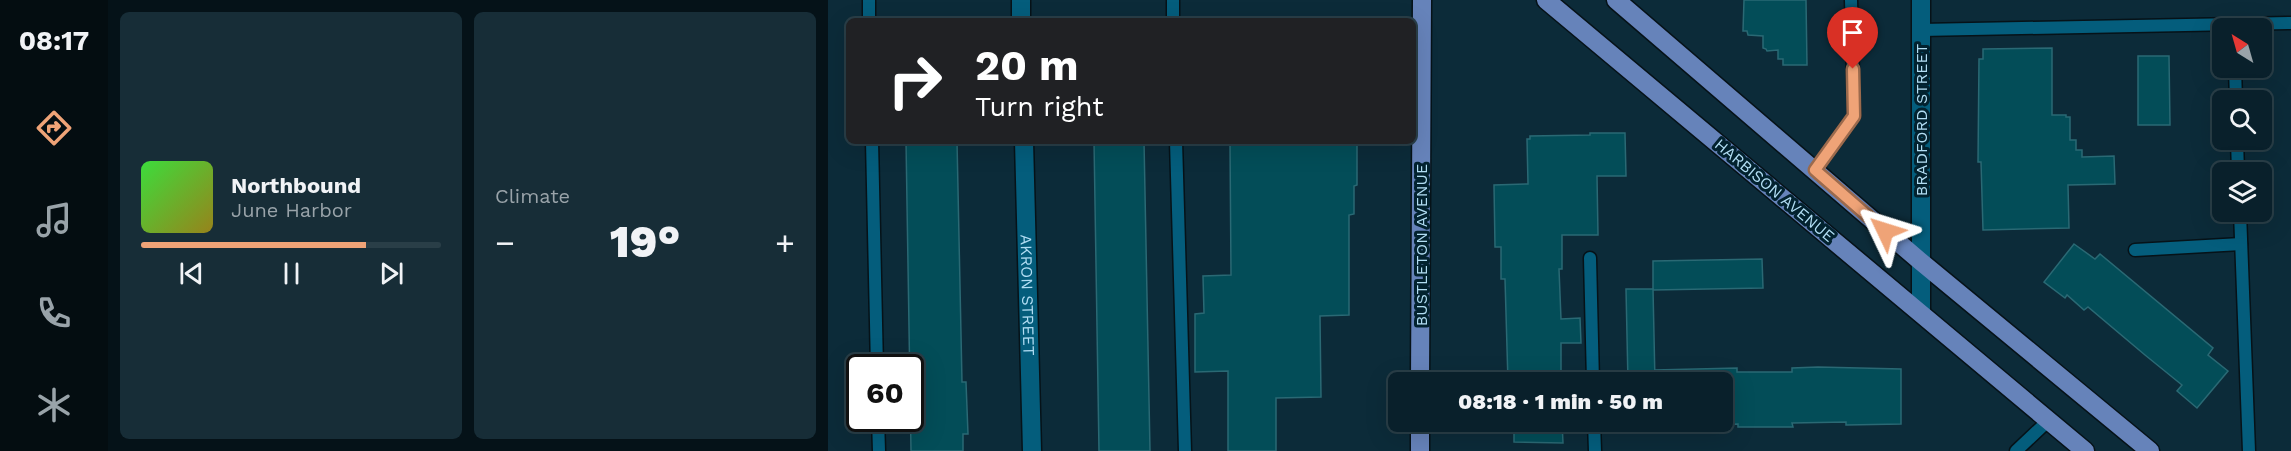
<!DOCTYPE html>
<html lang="en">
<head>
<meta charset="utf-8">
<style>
  :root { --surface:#09202b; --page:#172d37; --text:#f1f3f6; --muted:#99a3a9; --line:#293e47; --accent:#efa377 }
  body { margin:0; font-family:"Work Sans",sans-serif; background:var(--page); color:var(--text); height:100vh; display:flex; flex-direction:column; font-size:22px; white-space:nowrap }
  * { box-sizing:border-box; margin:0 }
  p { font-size:20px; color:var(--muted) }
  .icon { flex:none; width:33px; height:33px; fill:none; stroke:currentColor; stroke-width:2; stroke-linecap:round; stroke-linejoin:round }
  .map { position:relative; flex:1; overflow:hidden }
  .side { display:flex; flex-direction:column; gap:12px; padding:12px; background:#051218; width:720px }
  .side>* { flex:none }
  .guide { position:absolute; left:18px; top:18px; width:570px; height:126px; border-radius:9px; box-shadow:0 6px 24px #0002,0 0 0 2px var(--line); background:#202124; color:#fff; overflow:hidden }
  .needle { width:39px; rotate:323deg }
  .buttons { position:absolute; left:1384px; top:18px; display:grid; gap:12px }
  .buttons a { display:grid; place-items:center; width:60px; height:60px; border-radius:9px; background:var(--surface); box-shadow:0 6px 24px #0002,0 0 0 2px var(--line); font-size:30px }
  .speed { position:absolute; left:18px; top:354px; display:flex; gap:12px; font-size:30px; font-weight:700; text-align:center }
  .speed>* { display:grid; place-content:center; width:78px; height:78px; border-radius:50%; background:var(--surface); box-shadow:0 6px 24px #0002,0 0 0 2px var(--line); line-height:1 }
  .speed .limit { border:3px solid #111; border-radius:9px; background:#fff; color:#111 }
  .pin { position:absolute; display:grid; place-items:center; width:51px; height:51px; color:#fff; margin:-62px -26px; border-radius:50% 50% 50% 0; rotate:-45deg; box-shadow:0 0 6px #0007 }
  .pin .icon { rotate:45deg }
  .me { position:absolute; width:66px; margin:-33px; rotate:311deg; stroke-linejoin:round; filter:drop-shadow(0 0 4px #0008) }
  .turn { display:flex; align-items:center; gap:21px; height:126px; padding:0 30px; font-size:27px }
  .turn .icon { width:78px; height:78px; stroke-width:2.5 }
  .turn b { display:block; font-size:42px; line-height:51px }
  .big { font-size:45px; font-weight:800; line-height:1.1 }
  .side .widget { flex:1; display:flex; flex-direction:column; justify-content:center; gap:9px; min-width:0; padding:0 21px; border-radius:9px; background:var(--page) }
  .song { display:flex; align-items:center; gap:18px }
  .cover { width:72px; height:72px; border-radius:9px; background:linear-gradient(135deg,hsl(120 70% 55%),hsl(50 70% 35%)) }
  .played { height:6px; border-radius:3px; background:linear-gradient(90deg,var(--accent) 75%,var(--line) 75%) }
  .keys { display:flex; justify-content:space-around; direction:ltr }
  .heat { display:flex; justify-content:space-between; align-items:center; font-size:33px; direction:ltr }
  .side .tiles { flex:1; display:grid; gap:12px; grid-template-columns:repeat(2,1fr) }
  .trip { position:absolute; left:560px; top:372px; width:345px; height:60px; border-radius:9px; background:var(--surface); box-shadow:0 6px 24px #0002,0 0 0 2px var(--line); font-weight:800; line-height:60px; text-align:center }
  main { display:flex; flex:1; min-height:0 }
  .tabs { display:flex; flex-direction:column; width:108px; justify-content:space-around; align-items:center; background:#040d11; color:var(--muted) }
  .tabs .icon { width:42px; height:42px }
  .tabs .on { color:var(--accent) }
  .tabs b { font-size:27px; color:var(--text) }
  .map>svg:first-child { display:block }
  .building { fill:#034d58; stroke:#2a6974; stroke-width:1.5 }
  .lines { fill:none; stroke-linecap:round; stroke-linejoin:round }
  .lane-casing { stroke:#061218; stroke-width:15 }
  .street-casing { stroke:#061218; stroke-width:21 }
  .primary-casing { stroke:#061218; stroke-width:21 }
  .lane { stroke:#045d7c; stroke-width:12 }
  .street { stroke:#045d7c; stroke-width:18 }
  .primary { stroke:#6683ba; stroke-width:18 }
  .route-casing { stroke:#9b6a4d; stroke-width:15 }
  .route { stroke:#efa377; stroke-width:10 }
  .labels { text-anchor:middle; stroke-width:6; stroke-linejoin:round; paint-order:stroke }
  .street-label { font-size:16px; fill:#b1ddf3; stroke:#02222f }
</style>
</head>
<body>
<main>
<nav class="tabs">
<b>08:17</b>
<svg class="icon on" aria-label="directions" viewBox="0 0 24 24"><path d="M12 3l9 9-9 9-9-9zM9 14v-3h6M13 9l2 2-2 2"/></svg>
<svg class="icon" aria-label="music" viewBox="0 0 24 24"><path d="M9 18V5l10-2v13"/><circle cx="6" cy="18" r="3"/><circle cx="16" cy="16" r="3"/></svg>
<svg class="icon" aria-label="phone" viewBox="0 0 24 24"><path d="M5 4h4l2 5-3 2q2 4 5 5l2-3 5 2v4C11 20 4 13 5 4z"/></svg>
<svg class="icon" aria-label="climate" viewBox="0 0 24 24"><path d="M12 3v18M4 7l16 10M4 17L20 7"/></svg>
</nav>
<section class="side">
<div class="tiles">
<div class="widget">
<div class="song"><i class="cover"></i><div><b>Northbound</b><p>June Harbor</p></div></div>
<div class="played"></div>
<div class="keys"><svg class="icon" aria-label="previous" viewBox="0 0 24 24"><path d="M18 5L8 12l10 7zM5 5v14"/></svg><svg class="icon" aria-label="pause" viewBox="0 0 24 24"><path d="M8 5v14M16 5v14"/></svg><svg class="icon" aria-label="next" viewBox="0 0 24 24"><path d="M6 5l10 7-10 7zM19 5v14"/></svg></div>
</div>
<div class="widget"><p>Climate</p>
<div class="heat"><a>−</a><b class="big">19°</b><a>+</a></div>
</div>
</div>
</section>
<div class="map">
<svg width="1463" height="451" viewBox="0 0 1463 451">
  <rect width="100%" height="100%" fill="#0c2b39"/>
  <g class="building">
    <polygon points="916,0 978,0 979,65 955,65 955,59 950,59 950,50 939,51 938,49 935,48 935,36 920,35 919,31 915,31"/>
    <polygon points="1224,48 1224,115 1238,115 1238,117 1242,117 1242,140 1248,140 1248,150 1254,150 1254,157 1286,156 1287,184 1240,185 1241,228 1155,230 1153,162 1150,162 1151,59 1155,59 1155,49"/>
    <polygon points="1310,56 1341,56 1342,125 1310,125"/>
    <polygon points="762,133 797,133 798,176 769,176 770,235 734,235 734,269 731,269 733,319 752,318 753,343 733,343 733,382 680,382 677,279 673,279 673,247 667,247 666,185 700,184 699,139 702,139 702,136 762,135"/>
    <polygon points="78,141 129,141 134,382 138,382 140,434 135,434 135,451 83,451"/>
    <polygon points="266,141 316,141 322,451 271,451"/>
    <polygon points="402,141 529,141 529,185 526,186 526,214 521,215 521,315 492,316 493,397 448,398 448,451 400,451 400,371 367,372 367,314 376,313 375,276 403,275"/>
    <polygon points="1246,244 1267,259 1272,254 1385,348 1380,355 1400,371 1369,408 1349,391 1354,385 1317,355 1260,307 1256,310 1239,295 1237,298 1216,282"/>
    <polygon points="934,259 935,288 825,290 825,261"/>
    <polygon points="798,289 825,289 827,382 800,382"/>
    <polygon points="990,367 1073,369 1073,424 1018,425 1018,422 964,423 965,427 910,427 910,424 828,426 828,422 894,422 894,382 827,382 827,370 909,368 909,372 964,372 964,368"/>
    <polygon points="682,422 734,422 735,443 686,442 686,428 683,427"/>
  </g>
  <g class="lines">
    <defs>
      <g id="lane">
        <polyline points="41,0 41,21"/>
        <polyline points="345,0 345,21"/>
        <polyline points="1093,30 1463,23"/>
        <polyline points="1407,68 1408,100"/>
        <polyline points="1409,140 1410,172"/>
        <polyline points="44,141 49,368"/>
        <polyline points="348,141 357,451"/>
        <polyline points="987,170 1026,116 1023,0"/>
        <polyline points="1412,212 1421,451"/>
        <polyline points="1307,250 1413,244"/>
        <polyline points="762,258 765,382"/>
        <polyline points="50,418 51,451"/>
        <polyline points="766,422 767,451"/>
        <polyline points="1188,451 1221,420"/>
      </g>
      <g id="street">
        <polyline points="193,0 193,21"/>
        <path id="s1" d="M196,141L204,451"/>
        <polyline points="1093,312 1093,0"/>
      </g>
      <g id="primary">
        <polyline points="718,0 1257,451"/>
        <polyline points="788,0 1092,261 1322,451"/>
        <polyline points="592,382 594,0"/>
        <polyline points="592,451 592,422"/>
      </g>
    </defs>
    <use href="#lane" class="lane-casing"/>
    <use href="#street" class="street-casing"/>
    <use href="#primary" class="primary-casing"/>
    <use href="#lane" class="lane"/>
    <use href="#street" class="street"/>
    <use href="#primary" class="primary"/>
  </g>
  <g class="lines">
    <defs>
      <polyline id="route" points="1025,69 1026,116 987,170 1057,231"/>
    </defs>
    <use href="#route" class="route-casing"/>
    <use href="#route" class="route"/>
  </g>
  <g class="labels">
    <g class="street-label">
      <text transform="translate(1093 120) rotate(-90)" y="6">BRADFORD STREET</text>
      <text transform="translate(947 190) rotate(40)" y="6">HARBISON AVENUE</text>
      <text transform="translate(593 245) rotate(-90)" y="6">BUSTLETON AVENUE</text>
      <text dy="6" stroke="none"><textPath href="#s1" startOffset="154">AKRON STREET</textPath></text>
    </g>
  </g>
</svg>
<div class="buttons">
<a><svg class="needle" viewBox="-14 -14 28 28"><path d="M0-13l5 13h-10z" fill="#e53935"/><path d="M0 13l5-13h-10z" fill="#99a3a9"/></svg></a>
<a><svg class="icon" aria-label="search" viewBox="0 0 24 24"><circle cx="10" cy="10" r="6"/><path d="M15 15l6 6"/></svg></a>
<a><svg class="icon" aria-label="layers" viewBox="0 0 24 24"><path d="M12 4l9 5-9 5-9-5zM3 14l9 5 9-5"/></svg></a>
</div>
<div class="speed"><div class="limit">60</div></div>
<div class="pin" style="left:1025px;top:69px;background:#d93025"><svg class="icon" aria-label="arrive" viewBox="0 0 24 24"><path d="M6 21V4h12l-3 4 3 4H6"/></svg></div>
<svg class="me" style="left:1057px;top:231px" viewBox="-20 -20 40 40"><path d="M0-17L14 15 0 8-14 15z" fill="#efa377" stroke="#fff" stroke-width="4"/></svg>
<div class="trip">08:18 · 1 min · 50 m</div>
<div class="guide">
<div class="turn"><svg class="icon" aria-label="right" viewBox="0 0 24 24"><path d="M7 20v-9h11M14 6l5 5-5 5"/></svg><div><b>20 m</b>Turn right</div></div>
</div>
</div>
</main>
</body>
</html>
